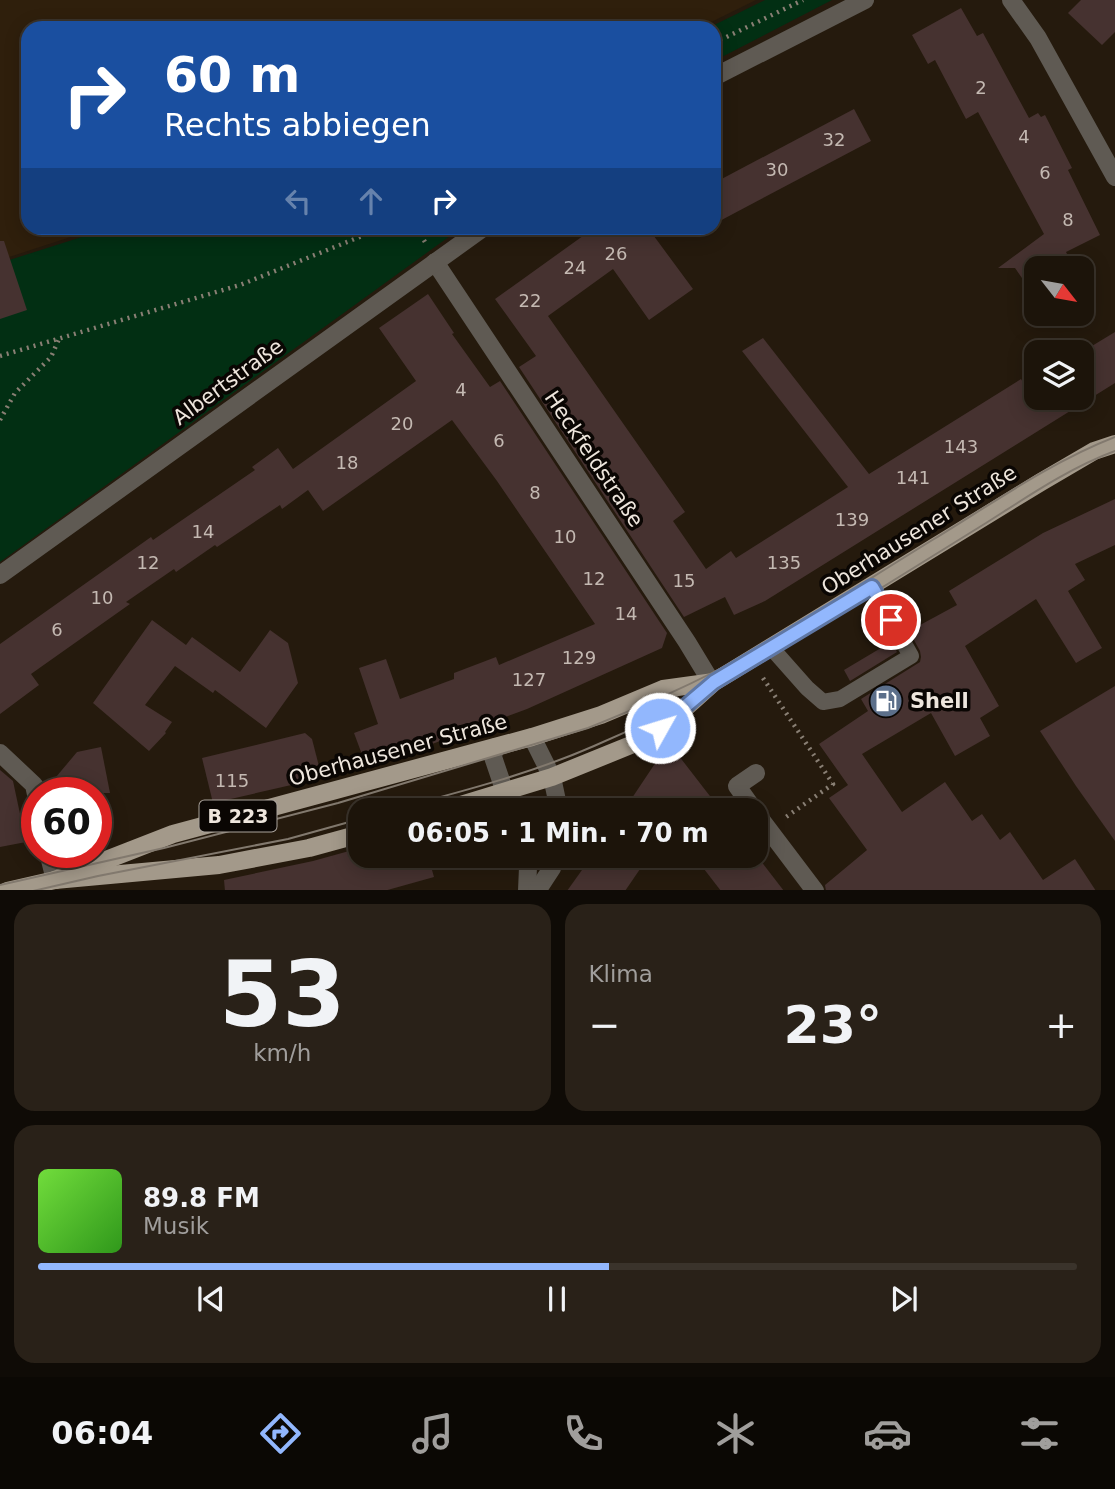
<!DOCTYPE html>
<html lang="de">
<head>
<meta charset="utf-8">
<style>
  :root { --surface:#1c140a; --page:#292118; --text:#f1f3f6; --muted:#a09e9c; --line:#3a332b; --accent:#92b7fd }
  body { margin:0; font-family:"DejaVu Sans",sans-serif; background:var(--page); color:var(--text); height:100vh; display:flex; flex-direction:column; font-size:26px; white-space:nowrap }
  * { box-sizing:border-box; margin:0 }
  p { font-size:23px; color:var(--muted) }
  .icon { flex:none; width:38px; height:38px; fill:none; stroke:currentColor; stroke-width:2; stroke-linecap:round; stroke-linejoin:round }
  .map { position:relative; height:890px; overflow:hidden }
  .side { display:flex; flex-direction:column; gap:14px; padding:14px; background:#0f0b06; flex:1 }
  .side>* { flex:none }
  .guide { position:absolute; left:21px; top:21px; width:700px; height:214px; border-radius:21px; box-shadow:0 4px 18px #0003,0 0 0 2px var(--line); background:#1a4fa0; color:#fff; overflow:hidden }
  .needle { width:46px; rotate:121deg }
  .fabs { position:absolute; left:1024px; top:256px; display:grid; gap:14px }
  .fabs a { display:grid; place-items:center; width:70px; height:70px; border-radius:14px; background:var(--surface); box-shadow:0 4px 18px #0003,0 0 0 2px var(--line); font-size:35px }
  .speed { position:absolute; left:21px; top:777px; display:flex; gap:14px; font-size:35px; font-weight:700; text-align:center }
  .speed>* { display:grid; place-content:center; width:91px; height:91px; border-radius:50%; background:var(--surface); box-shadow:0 4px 18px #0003,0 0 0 2px var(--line); line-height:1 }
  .speed .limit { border:10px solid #d22; background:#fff; color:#111 }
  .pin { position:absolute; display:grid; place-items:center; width:60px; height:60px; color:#fff; margin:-30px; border:4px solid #fff; border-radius:50%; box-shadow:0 2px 7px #0007 }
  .me { position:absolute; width:77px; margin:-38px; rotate:51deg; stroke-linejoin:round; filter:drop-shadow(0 0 5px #0008) }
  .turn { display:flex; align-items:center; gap:24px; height:147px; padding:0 28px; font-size:32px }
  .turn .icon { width:91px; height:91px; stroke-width:2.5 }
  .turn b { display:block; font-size:49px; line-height:60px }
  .lanes { display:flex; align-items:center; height:66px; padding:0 28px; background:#0003; justify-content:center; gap:35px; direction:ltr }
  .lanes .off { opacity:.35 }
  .big { font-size:52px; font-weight:800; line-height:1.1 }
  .side .tile { flex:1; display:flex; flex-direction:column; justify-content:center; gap:10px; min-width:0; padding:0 24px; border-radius:21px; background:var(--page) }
  .side .dial { align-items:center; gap:0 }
  .dial b { font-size:91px; line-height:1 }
  .song { display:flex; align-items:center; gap:21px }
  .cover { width:84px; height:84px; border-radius:10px; background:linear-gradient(135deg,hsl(100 70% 55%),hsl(110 70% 35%)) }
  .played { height:7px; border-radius:4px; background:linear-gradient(90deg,var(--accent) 55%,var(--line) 55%) }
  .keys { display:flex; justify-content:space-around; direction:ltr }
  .heat { display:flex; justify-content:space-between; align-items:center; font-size:38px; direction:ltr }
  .side .tiles { flex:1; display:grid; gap:14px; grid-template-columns:1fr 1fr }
  .tile:last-child { grid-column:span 2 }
  .trip { position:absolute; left:348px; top:798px; width:420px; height:70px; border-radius:21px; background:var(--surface); box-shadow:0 4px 18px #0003,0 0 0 2px var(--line); font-weight:800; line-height:70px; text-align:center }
  .tabs { display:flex; height:112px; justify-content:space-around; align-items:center; background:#0b0804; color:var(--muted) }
  .tabs .icon { width:49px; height:49px }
  .tabs .active { color:var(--accent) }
  .tabs b { font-size:32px; color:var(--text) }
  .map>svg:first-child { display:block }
  .built { fill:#2f1f0c }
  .green { fill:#022f13 }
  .building { fill:#463230 }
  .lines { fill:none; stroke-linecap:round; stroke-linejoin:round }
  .path { stroke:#897f74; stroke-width:4.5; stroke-dasharray:2 5; stroke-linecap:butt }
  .service { stroke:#5f5a53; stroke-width:16 }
  .minor { stroke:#5f5a53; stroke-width:18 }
  .tertiary { stroke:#5f5a53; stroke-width:18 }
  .primary { stroke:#a3998a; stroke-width:18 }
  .tram { stroke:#82796e; stroke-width:2 }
  .route-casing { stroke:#5f77a4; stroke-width:18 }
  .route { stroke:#92b7fd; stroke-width:12 }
  .labels { text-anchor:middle; stroke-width:7; stroke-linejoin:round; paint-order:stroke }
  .number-label { font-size:18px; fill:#c4b9b2 }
  .shield { fill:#0a0603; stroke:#aaa39c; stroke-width:2 }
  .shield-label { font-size:19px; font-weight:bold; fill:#eee6dd }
  .street-label { font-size:21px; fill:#eee6dd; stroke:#0a0603 }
  .poi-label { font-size:21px; font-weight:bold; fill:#eee6dd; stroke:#0a0603; text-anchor:start }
</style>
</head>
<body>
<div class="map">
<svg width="1115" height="891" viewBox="0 0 1115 891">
  <rect width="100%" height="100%" fill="#251a0d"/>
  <polygon class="built" points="0,0 756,0 699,28 28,28 28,228 98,228 0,260"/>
  <g class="green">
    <polygon points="765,0 832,0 714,61 714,28 708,28"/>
    <polygon points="110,228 461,228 0,562 0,263"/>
  </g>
  <g class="building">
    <polygon points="1081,0 1115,0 1115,32 1102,45 1068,13"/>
    <polygon points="961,8 977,36 983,33 1029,118 1038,113 1041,117 1045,115 1072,168 1068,170 1100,235 1066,252 1074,268 1036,268 1036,298 1015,268 998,268 1044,234 978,112 966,119 935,60 928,64 912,35"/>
    <polygon points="854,109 871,141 714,224 714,183"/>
    <polygon points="594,228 648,228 693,289 649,320 613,269 548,316 685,512 673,521 706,569 731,551 736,558 848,487 742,351 763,338 869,474 1021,379 1026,387 1036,380 1036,397 1082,397 1082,352 1115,332 1115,383 765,601 734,615 725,597 684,617 519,367 536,356 495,299"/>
    <polygon points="0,241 4,241 27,310 0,319"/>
    <polygon points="428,294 454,333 452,334 490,387 500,381 667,633 662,648 527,709 367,768 354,733 378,724 359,668 386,659 400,699 454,679 454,673 496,657 499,665 595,624 497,481 452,420 323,511 308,490 282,509 280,505 217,547 215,545 176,572 174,569 126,602 130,604 31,674 39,685 0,714 0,644 151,537 153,540 255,470 252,467 278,448 293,469 416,381 379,328"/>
    <polygon points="1115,499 1115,545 1075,564 1085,580 1068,591 1102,648 1076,663 1036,599 965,646 999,706 980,718 990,736 955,756 931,713 862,754 902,812 945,782 972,821 982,814 1000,840 1010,832 1043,880 1075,859 1096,891 826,891 825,885 867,850 829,798 848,785 819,744 868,711 861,699 920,662 921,657 920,651 909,631 957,605 949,591 1043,533"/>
    <polygon points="152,620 186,645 192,637 240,672 270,630 288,643 298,683 266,728 215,690 213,693 175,666 145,705 172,722 165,732 166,733 149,751 93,703"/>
    <polygon points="891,642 897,652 850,681 844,670"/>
    <polygon points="1115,686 1115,841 1076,786 1040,731"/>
    <polygon points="305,733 312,739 322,778 213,803 202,758"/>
    <polygon points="101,747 110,793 47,793 46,789 77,752"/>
    <polygon points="672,747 706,791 721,810 624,810 656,762"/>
    <polygon points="0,770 13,781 26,842 0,847"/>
    <polygon points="360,848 360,856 428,856 434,877 384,891 225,891 224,880 313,861"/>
    <polygon points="592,856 649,856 625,891 567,891"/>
    <polygon points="694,856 757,856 784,891 721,891"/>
  </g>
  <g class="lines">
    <g class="path">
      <polyline points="714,43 803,0"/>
      <polyline points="417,228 425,242"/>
      <polyline points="0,356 240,285 382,228"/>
      <polyline points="0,420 15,393 51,357 59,339"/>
      <polyline points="763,678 833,784 786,817"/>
    </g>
    <polyline class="service" points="772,647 776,653 807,688 823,702 840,699 911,656 872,587"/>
    <g class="minor">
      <polyline points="1011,0 1038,38 1115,177"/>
      <polyline points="714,77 865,0"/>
      <polyline points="435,262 687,642 707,675 714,682"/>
      <polyline points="0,575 483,228"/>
      <polyline points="0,753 34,785 37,799"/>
      <polyline points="754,810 737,786 756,773"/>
      <polyline points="756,813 815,891"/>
      <polyline points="48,852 55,880"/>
    </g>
    <g class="tertiary">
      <polyline points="532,737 552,777 559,810"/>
      <polyline points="495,747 493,757 511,810"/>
      <polyline points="525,856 528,867 527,891"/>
      <polyline points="537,891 552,868 555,856"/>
    </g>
    <g class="primary">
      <polyline points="444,810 552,777 648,738 673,719 714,682 1041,482 1094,451 1115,444"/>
      <polyline points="55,880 173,834 532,737 601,715 663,689 714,682"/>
      <polyline points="7,891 55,880 219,865 309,848 360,834"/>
    </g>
    <g class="tram">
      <path d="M392,810C460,792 530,774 594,746C658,719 719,688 778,652C848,609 917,566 986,523C1027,497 1069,468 1115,451"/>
      <path d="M0,885L164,848L338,803L588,728C642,706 697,683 747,654C811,617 872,577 934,539C993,503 1051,462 1115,437"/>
      <polyline points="33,891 98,876 288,839 360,819"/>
    </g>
  </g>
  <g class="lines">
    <defs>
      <polyline id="route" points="660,728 714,682 872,587 891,620"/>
    </defs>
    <use href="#route" class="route-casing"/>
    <use href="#route" class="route"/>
  </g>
  <defs>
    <symbol id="fuel-disc" viewBox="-11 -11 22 22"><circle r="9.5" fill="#5c6f8a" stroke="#0a0603"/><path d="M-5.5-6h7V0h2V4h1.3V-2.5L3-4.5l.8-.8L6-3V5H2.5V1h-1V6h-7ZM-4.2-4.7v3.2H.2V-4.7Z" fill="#fff"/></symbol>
  </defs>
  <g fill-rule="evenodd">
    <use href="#fuel-disc" x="867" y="682" width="38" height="38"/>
  </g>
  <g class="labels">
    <g class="number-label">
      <text x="981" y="94">2</text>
      <text x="1024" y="143">4</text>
      <text x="834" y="146">32</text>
      <text x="777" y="176">30</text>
      <text x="1045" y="179">6</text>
      <text x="1068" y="226">8</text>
      <text x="616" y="260">26</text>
      <text x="575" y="274">24</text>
      <text x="530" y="307">22</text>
      <text x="461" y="396">4</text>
      <text x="402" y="430">20</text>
      <text x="499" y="447">6</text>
      <text x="961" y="453">143</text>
      <text x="347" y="469">18</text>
      <text x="913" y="484">141</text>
      <text x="535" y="499">8</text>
      <text x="852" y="526">139</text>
      <text x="203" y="538">14</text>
      <text x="565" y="543">10</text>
      <text x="148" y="569">12</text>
      <text x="784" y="569">135</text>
      <text x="594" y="585">12</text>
      <text x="684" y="587">15</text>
      <text x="102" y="604">10</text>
      <text x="626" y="620">14</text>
      <text x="57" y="636">6</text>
      <text x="579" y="664">129</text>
      <text x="529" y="686">127</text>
      <text x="232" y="787">115</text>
    </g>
    <rect class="shield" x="199.5" y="800.5" width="77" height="31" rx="5"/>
    <g class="shield-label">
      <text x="238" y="823">B 223</text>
    </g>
    <g class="street-label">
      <text transform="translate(228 382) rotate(-36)" y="7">Albertstraße</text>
      <text transform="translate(594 459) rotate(56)" y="7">Heckfeldstraße</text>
      <text transform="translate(919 530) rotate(-32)" y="7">Oberhausener Straße</text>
      <text transform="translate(398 750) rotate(-15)" y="7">Oberhausener Straße</text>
    </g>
    <g class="poi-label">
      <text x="910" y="708">Shell</text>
    </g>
  </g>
</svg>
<div class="fabs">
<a><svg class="needle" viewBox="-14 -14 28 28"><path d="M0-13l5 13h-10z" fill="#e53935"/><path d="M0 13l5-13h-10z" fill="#a09e9c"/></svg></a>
<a><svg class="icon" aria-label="layers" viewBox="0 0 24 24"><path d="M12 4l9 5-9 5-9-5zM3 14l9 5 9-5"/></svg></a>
</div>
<div class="speed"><div class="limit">60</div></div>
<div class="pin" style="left:891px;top:620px;background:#d93025"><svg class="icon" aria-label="arrive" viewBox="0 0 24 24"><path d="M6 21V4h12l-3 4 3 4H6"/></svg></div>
<svg class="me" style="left:660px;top:728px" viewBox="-20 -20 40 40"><circle r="17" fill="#92b7fd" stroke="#fff" stroke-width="3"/><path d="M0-11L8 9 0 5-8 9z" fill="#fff"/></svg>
<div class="trip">06:05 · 1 Min. · 70 m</div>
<div class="guide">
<div class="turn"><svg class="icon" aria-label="right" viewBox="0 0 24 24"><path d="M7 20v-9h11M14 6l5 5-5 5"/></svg><div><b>60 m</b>Rechts abbiegen</div></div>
<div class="lanes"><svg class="icon off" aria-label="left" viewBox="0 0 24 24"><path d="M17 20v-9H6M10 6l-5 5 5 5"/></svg><svg class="icon off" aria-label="ahead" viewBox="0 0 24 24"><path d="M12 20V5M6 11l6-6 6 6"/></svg><svg class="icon" aria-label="right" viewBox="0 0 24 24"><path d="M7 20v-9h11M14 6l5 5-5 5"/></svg></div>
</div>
</div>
<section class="side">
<div class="tiles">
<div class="tile dial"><b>53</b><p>km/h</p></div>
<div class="tile"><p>Klima</p>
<div class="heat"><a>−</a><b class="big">23°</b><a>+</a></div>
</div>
<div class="tile">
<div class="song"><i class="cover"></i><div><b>89.8 FM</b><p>Musik</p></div></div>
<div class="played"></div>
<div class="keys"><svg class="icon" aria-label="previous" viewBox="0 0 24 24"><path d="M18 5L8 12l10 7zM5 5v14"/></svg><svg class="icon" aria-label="pause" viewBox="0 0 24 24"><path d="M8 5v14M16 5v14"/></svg><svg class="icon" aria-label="next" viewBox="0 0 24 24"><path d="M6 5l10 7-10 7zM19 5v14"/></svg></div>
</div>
</div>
</section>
<nav class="tabs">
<b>06:04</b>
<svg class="icon active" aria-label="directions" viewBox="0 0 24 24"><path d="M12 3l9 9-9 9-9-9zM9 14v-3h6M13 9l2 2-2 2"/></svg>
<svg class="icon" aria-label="music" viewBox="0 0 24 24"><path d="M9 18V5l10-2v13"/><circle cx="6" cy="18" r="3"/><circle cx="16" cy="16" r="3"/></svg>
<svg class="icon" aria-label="phone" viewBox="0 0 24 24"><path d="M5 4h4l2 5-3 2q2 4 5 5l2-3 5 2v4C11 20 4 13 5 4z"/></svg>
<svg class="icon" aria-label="climate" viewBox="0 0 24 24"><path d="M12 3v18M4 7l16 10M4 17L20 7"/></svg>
<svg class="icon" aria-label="car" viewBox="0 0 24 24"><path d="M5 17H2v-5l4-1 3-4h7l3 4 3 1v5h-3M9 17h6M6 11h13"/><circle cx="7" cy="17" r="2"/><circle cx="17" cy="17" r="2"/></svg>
<svg class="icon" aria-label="filters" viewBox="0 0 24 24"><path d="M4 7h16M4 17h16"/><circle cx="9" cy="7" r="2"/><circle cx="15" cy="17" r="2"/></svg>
</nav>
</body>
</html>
